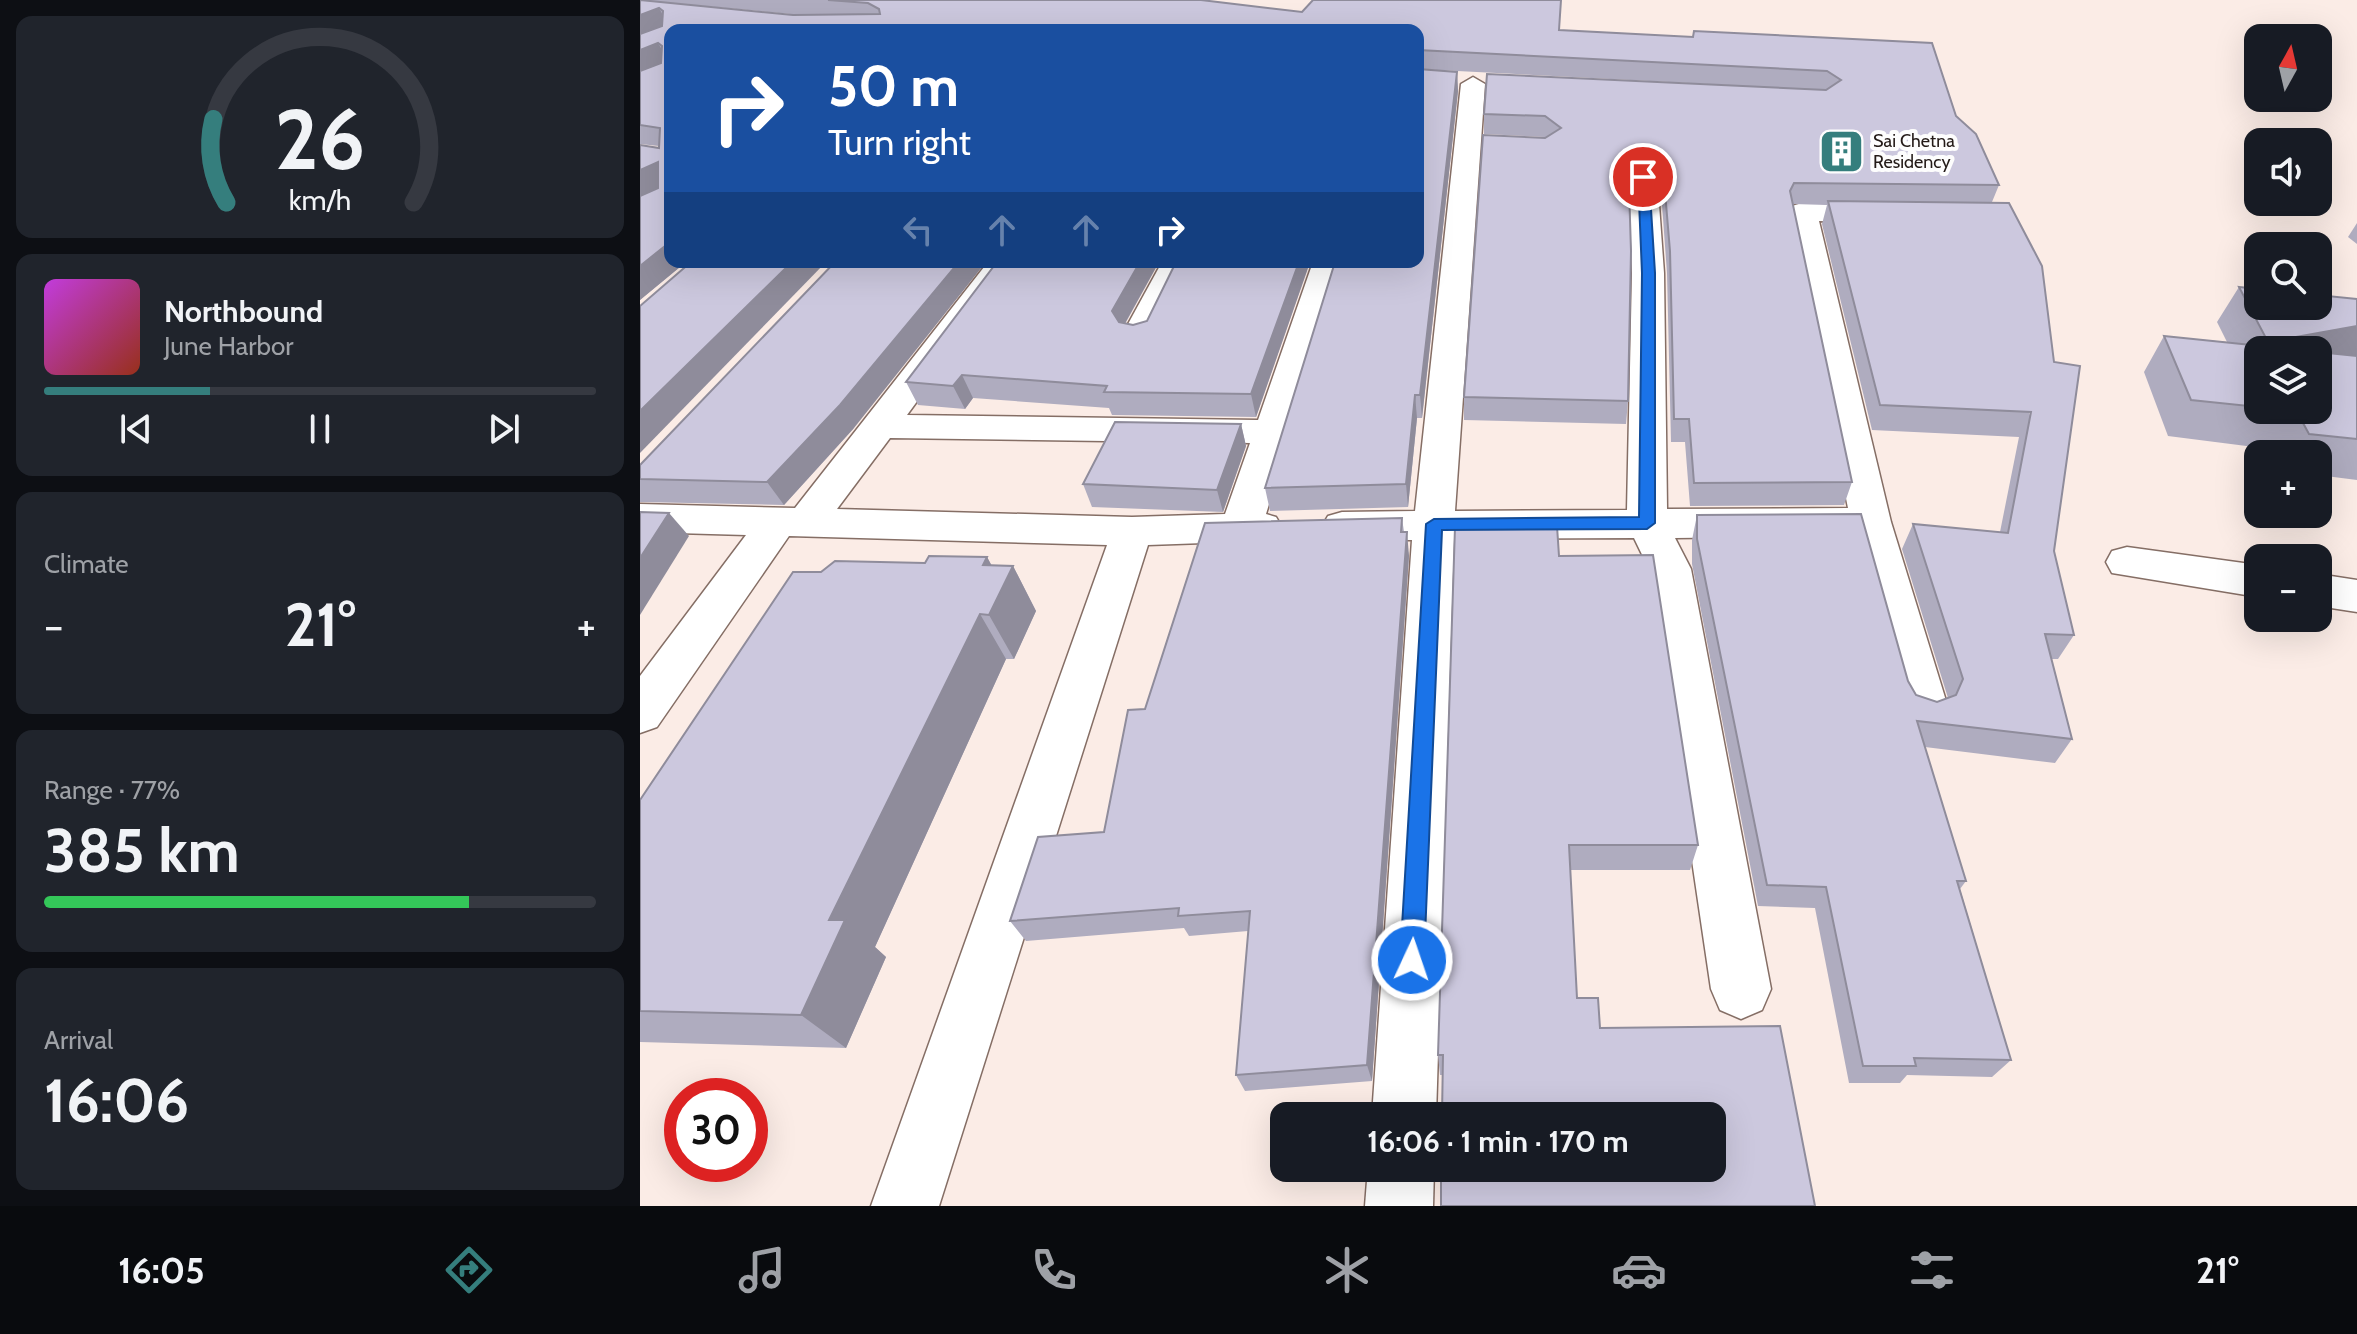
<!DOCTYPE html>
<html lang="en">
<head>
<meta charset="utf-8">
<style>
  :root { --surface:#171b24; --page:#20242c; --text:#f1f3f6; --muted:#9ea1a6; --line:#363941; --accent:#357e7d }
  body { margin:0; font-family:Cabin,sans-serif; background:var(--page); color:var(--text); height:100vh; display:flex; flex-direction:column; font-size:30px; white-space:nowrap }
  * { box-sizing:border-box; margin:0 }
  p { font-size:26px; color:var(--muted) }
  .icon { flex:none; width:44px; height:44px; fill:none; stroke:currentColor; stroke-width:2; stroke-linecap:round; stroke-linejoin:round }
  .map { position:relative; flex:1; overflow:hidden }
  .sheet { display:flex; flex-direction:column; gap:16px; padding:16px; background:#0d0f14; width:640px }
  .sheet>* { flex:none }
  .top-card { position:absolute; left:24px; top:24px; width:760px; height:244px; border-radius:16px; box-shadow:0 8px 32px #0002; background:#1a4fa0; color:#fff; overflow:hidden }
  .needle { width:52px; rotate:8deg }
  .fabs { position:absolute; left:1604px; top:24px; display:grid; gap:16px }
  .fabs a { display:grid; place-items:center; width:88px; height:88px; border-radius:16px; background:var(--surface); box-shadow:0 8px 32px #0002; font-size:40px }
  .speed { position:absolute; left:24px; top:1078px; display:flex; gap:16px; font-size:40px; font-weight:700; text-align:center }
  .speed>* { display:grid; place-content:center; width:104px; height:104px; border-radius:50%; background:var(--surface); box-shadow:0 8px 32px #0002; line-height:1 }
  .speed .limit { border:12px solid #d22; background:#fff; color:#111 }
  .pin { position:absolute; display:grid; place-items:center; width:68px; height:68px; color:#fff; margin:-34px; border:4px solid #fff; border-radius:50%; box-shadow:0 2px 8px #0007 }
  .me { position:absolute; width:88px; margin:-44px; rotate:3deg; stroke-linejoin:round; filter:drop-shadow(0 0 6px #0008) }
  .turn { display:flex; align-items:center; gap:28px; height:168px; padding:0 32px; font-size:36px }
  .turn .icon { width:104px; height:104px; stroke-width:2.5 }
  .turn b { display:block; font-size:56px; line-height:68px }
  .lanes { display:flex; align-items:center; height:76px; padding:0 32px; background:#0003; justify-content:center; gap:40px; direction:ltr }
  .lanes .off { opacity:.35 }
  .big { font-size:60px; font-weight:800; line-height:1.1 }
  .sheet .tile { flex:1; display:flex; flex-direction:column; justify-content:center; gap:12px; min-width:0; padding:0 28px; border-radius:16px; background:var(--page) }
  .sheet .dial { align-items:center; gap:0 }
  .dial svg { height:208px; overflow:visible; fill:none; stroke:var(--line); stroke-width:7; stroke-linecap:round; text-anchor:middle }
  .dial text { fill:var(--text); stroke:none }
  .song { display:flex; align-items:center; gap:24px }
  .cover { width:96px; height:96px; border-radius:12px; background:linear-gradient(135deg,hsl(290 70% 55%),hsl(10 70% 35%)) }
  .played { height:8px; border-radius:4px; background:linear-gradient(90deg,var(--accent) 30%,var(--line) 30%) }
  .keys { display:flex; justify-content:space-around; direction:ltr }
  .heat { display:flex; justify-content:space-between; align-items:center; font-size:44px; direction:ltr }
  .charge { height:12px; border-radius:6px; background:linear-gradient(90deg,#34c759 77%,var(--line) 0) }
  .trip { position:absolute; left:630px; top:1102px; width:456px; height:80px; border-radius:16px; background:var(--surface); box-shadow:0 8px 32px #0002; font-weight:800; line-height:80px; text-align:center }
  .dock { display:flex; height:128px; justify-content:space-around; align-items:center; background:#090b0e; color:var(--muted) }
  .dock .icon { width:56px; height:56px }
  .dock .active { color:var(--accent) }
  .dock b { font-size:36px; color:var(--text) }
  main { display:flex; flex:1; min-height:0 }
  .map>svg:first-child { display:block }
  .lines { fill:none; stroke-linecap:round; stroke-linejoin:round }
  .street-casing { stroke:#856e65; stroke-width:3 }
  .street { fill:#fff; fill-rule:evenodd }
  .wall { fill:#afacbf; fill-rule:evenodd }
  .shaded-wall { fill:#8f8c9b }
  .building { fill:#ccc8de; stroke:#8f8c9b; stroke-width:2 }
  .route { fill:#1a73e8; stroke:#114b97; stroke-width:2 }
  .labels { text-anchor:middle; stroke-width:8; stroke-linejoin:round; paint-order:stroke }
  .far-poi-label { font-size:18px; fill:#241b18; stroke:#fdfdfd; text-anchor:start }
</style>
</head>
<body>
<main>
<section class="sheet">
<div class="tile dial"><svg viewBox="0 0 100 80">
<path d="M14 69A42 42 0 1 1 86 69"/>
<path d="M14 69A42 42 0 0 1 9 37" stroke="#357e7d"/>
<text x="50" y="56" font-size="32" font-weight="700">26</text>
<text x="50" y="72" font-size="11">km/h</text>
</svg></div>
<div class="tile">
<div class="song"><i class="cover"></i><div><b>Northbound</b><p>June Harbor</p></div></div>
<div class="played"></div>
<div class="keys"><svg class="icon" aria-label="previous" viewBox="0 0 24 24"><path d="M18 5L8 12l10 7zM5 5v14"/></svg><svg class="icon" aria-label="pause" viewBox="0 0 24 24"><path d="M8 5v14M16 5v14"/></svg><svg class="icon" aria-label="next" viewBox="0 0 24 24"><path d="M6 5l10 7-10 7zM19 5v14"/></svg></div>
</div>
<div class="tile"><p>Climate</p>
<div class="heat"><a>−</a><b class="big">21°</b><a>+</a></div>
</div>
<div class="tile"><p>Range · 77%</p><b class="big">385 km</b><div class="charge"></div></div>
<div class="tile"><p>Arrival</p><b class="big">16:06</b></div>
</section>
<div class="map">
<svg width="1717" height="1206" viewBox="0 0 1717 1206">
  <rect width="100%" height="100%" fill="#fbece6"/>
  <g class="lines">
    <defs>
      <g id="street">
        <polygon points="833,77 845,84 815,511 987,510 992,273 989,177 993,171 1013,171 1017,177 1024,273 1027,509 1208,508 1148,212 1152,206 1162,203 1255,208 1259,214 1255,220 1245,223 1179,221 1251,522 1307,704 1300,718 1283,723 1266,718 1259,704 1214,536 1035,538 1051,569 1131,989 1122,1010 1101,1019 1080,1010 1071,989 1009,569 994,538 814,539 796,1116 732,1116 772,540 702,540 688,536 682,526 688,516 702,512 775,511 821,84"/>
        <path d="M348,262H379L267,415L618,420L673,262H703L626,514L636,517L642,527L636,537L621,541L508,545L299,1206H231L467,545L149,536L17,727L0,733V676L106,535L0,532V504L155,508ZM250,438L610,443L585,514L492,517L197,509Z"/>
        <polygon points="522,262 552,262 511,342 499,345 487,342 482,335"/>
        <polygon points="1487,547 1618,565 1618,597 1472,573 1466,562 1472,551"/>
        <polygon points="1678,574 1717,580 1717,612 1678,606"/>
        <polygon points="728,1168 794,1168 793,1206 725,1206"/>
      </g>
    </defs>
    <use href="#street" class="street-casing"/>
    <use href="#street" class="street"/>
  </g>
  <g class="wall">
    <path d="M0,0H561L662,12L920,30L1053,37L1292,43L1316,116L1359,185L1352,202L1414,551L1434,635L1418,659H1411L1432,739L1415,763L1285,747L1326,881L1320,889L1371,1060L1352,1077L1267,1075L1260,1083H1209L1175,908L1118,906L1052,564V540L1057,515L1268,681L1276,695L1297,702L1308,698L1262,549L1273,524L1360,532L1379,437L1232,430L1182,224L1187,205L1153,204L1212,482L1204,505L1050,506L1045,442H1031L1027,273L1020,177L1013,168H993L989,174L988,401L986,424L824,420V397L905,137L844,134V114L1182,90L778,69L817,72L818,91L782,418H777L768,507L630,511L625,488L778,262V30H30V262H46L0,300V145L19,148V146L0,144ZM42,4L161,15H153Z"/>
    <polygon points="1717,223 1717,244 1708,237"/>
    <polygon points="357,262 519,262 485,324 493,325 507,321 536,262 670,262 616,417 472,415 469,408 333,398 325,409 278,405 266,382"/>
    <path d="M1599,287L1717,299V480L1678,475V454H1633L1630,449L1528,436L1504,372L1524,336L1587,342L1577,322ZM1618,350L1678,410H1618Z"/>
    <polygon points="601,424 606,446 583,512 452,507 443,484"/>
    <polygon points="214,428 144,505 0,502 0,465"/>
    <polygon points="762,518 764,532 769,556 732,1081 605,1091 596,1075 608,931 549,936 544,928 386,941 370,921 464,832 505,709"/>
    <polygon points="919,556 1058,845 1050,870 930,870 802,1075 800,1075 798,1055"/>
    <polygon points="347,557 352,566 373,566 396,611 374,659 366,659 235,947 246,957 206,1048 0,1042 0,800 181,572"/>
  </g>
  <g class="shaded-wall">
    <polygon points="19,8 29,26 0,36 0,15"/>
    <polygon points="18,43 29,62 0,73 0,50"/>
    <polygon points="817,72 818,91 782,418 780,395"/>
    <polygon points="995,147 993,168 986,177 988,156"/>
    <polygon points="18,162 30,182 0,197 0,170"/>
    <polygon points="30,242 30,262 46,262 0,300 0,266"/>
    <polygon points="152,262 186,262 0,453 0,411"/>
    <polygon points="319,262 346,262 214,428 144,505 127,482"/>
    <polygon points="500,262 519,262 479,334 472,311"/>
    <polygon points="659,262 670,262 616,417 611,394"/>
    <polygon points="1717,326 1717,357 1678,365 1678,350 1623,350 1628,342"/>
    <polygon points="322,375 333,398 325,409 313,386"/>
    <polygon points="775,395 777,418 768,507 766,484"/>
    <polygon points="601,424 606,446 583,512 577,490"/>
    <polygon points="29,513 49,536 0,615 0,558"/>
    <polygon points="767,532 769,556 732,1081 727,1065"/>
    <polygon points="347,557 363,587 373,566 396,611 374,659 349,615 343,565"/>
    <polygon points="340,614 366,659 235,947 246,957 206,1048 161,1015 189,920"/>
  </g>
  <g class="building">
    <polygon points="0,0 153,15 240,14 239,9 228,3 188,0 561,0 662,12 673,0 921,0 919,30 1053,37 1054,31 1292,43 1316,116 1336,134 1359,185 1154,183 1150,191 1212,482 1054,483 1049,419 1034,419 1030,251 1022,156 1015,147 995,147 988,156 991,251 988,401 824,397 843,135 905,138 921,128 905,116 844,114 847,74 1186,90 1201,80 1187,71 778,50 778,30 30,30 30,242 0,266 0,196 18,188 18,162 0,170 0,145 19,148 20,128 0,125 0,71 21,63 22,46 18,43 0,50 0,34 22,26 23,11 19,8 0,15"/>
    <polygon points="778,69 817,72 780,395 775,395 766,484 625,488 695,262 778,262"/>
    <polygon points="1188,201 1369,203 1402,266 1414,362 1440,366 1414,551 1434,635 1405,634 1432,739 1277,721 1326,881 1317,881 1371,1060 1274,1058 1276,1066 1223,1066 1186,887 1127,885 1057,539 1057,515 1221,514 1268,681 1276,695 1297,702 1316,695 1323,679 1273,524 1368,533 1391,412 1240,405"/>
    <polygon points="51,262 152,262 0,411 0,306"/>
    <polygon points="195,262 319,262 200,405 127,482 0,479 0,465"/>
    <polygon points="357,262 500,262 472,311 479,322 493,325 507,321 536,262 659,262 611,394 464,392 467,386 322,375 313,386 266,382"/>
    <polygon points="1599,287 1618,289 1618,306 1678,306 1678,295 1717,299 1717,326 1628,342"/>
    <polygon points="1524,336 1661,350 1618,350 1618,407 1551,400"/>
    <polygon points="1678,352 1717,356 1717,439 1669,434 1657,412 1642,410 1678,410"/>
    <polygon points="475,422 601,424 577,490 443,484"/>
    <polygon points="0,512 29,513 0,558"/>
    <polygon points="762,518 761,532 767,532 727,1065 596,1075 610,911 538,916 539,908 370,921 398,837 464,832 488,710 505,709 565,523"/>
    <polygon points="917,526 919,556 1013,555 1058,845 929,845 937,998 958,998 960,1028 1140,1026 1175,1206 801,1206 801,1168 1072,1168 1072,1116 802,1116 803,1055 798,1055 815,527"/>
    <polygon points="289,556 347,557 343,565 373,566 349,615 340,614 189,920 205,920 161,1015 0,1011 0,800 153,572 181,572 195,561 285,563"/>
  </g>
  <polygon class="route" points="1003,173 1009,177 1015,273 1015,523 1007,529 802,530 784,960 780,969 772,972 764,969 760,960 786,524 794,519 999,517 1002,273 998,177"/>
  <defs>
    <symbol id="building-square" viewBox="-11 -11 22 22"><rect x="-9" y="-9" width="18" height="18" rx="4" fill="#357e7d" stroke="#fdfdfd"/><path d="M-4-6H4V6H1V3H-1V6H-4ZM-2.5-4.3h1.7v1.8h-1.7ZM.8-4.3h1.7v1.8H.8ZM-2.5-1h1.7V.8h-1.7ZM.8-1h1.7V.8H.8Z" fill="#fff"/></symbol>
  </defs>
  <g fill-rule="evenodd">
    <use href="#building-square" x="1176" y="126" width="51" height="51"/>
  </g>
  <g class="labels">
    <g class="far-poi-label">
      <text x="1233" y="147">Sai Chetna<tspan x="1233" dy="21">Residency</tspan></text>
    </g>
  </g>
</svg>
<div class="fabs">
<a><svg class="needle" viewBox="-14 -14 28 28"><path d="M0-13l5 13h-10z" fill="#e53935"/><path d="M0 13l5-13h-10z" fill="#9ea1a6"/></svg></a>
<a><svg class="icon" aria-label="sound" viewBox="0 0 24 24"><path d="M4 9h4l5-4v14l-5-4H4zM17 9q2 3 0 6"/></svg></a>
<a><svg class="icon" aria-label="search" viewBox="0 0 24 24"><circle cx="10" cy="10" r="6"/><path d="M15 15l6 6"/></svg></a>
<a><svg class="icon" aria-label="layers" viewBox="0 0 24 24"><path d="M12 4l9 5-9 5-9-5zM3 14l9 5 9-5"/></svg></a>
<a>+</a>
<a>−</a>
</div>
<div class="speed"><div class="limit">30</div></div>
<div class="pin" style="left:1003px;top:177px;background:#d93025"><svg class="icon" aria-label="arrive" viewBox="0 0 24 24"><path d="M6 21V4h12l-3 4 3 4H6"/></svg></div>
<svg class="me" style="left:772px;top:960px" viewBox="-20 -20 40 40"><circle r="17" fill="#1a73e8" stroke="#fff" stroke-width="3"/><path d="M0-11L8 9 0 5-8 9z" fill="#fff"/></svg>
<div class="trip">16:06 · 1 min · 170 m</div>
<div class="top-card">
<div class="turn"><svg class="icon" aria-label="right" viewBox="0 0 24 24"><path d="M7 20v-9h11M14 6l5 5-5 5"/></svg><div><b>50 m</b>Turn right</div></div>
<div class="lanes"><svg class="icon off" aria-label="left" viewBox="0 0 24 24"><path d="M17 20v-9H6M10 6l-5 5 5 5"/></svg><svg class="icon off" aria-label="ahead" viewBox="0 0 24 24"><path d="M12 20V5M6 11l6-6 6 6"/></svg><svg class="icon off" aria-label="ahead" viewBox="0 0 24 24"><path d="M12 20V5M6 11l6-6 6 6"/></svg><svg class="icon" aria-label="right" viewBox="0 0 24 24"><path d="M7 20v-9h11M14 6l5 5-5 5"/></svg></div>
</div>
</div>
</main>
<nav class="dock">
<b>16:05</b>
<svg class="icon active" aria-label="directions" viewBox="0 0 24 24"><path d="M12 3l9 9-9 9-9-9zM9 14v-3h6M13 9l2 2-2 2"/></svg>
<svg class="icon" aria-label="music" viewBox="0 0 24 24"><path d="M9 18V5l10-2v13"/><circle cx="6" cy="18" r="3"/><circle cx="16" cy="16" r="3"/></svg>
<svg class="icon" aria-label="phone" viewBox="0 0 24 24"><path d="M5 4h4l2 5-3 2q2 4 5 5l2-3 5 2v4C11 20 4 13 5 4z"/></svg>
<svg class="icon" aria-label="climate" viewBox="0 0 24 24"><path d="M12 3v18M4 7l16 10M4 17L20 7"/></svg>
<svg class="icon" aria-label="car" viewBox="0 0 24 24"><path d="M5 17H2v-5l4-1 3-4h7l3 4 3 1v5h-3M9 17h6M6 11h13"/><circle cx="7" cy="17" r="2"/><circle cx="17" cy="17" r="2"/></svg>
<svg class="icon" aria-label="filters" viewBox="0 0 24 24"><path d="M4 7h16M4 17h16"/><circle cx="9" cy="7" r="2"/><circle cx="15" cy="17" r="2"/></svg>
<b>21°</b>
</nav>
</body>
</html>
